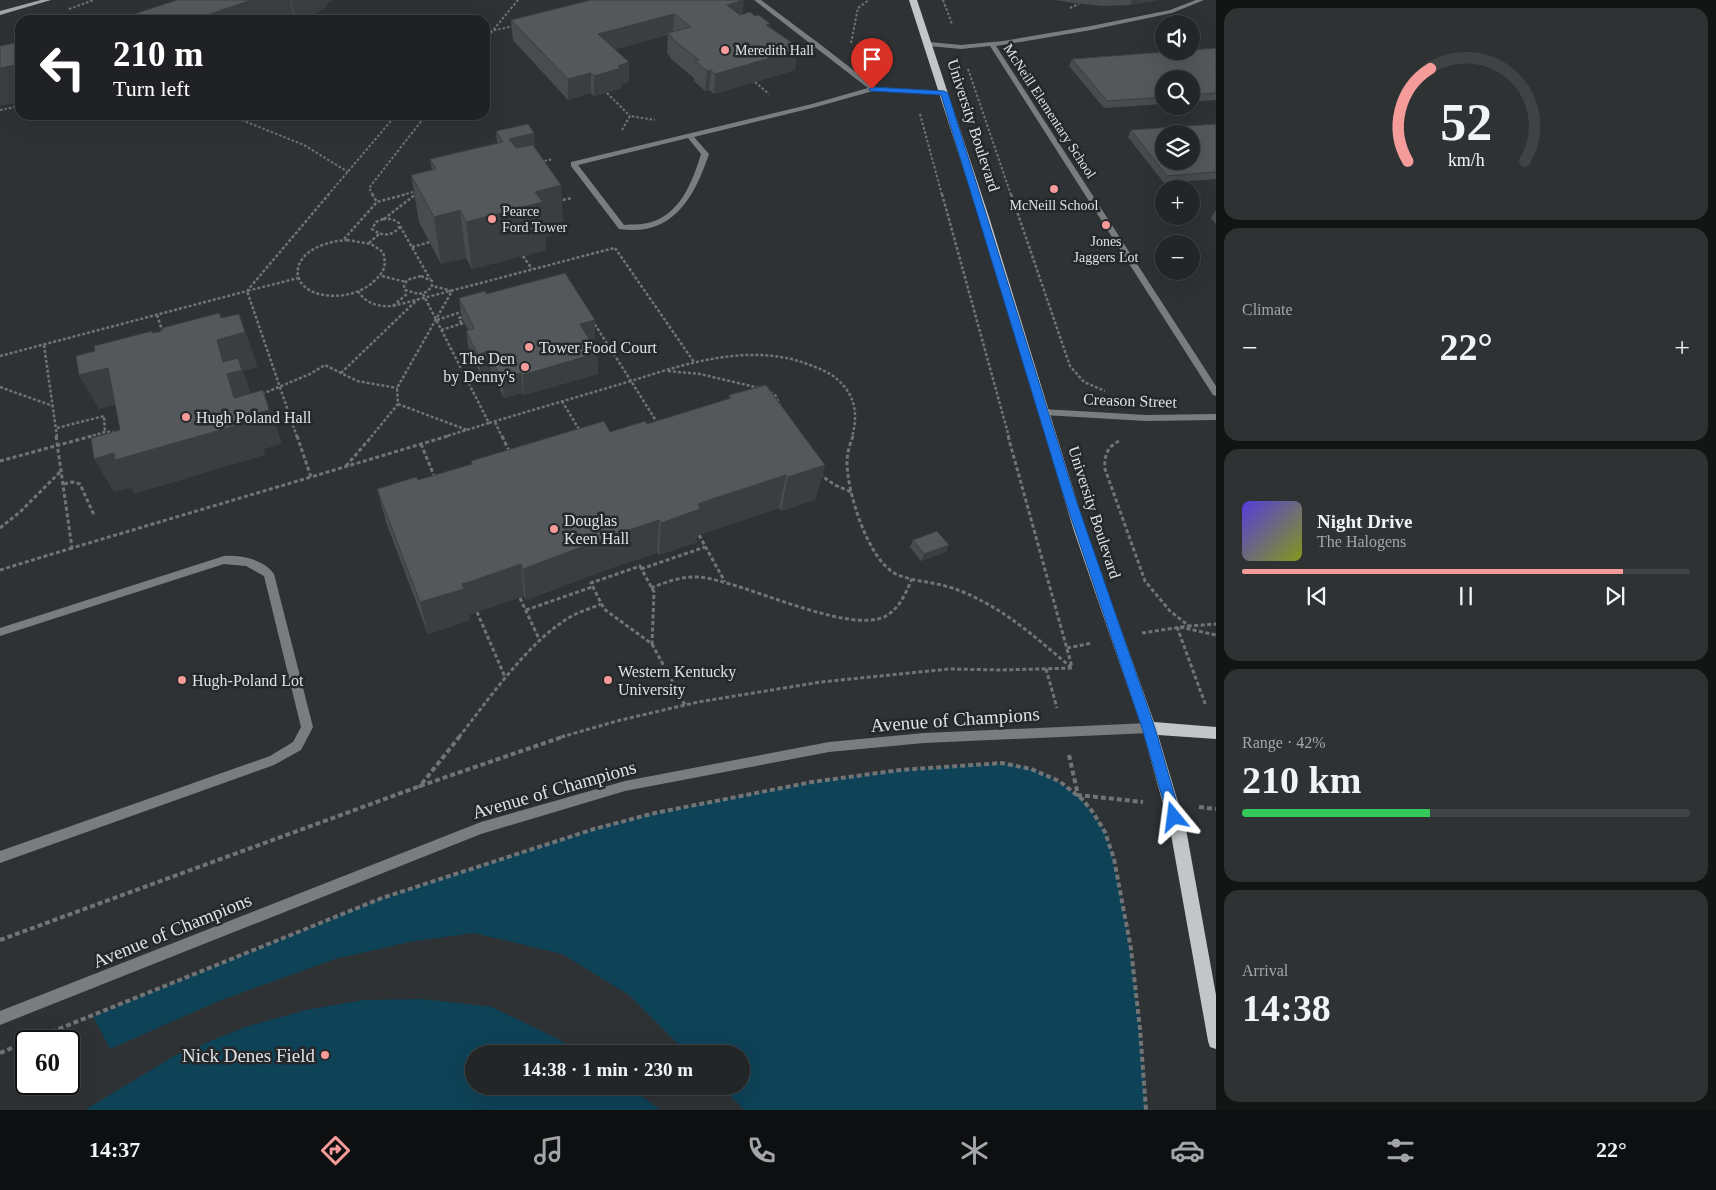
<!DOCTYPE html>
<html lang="en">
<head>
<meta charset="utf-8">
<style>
  :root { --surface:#232627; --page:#2f3233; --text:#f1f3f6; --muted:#a3a5a7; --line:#404344; --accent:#f59b9a }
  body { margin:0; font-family:"Times New Roman",serif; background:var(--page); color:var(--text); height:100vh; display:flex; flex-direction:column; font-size:19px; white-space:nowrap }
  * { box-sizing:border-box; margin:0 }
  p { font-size:16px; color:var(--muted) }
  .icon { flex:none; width:28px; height:28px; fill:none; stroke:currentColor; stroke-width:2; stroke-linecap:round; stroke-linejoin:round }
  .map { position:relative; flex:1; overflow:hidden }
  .details { display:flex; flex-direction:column; gap:8px; padding:8px; background:#131515; width:500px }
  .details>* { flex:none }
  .banner { position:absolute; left:15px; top:15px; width:475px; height:105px; border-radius:15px; box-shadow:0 5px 20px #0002,0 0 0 1px var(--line); background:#202124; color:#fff; overflow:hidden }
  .controls { position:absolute; left:1155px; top:15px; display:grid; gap:10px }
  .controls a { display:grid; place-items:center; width:45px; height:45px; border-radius:50%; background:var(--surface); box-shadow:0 5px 20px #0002,0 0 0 1px var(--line); font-size:25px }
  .speed { position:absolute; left:15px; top:1030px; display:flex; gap:10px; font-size:25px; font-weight:700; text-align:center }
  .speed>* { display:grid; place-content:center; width:65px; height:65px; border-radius:50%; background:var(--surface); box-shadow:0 5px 20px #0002,0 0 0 1px var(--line); line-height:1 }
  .speed .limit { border:2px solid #111; border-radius:8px; background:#fff; color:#111 }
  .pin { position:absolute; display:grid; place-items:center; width:42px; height:42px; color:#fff; margin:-51px -21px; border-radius:50% 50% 50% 0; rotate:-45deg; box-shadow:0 0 5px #0007 }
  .pin .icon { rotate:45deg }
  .me { position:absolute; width:55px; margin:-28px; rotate:344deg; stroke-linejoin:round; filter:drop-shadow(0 0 4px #0008) }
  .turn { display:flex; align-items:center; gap:18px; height:105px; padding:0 15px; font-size:22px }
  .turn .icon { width:65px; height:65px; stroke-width:2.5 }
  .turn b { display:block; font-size:35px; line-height:42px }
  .big { font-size:38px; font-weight:800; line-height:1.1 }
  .details .card { flex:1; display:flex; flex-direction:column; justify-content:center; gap:8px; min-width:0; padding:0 18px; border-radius:15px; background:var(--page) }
  .details .dial { align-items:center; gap:0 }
  .dial svg { height:130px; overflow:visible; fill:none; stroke:var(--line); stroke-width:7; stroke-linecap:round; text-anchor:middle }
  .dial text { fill:var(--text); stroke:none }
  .song { display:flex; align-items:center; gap:15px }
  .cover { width:60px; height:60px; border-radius:8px; background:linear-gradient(135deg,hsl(250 70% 55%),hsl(70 70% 35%)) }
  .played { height:5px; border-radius:2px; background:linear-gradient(90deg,var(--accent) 85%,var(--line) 85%) }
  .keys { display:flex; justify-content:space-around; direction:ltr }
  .heat { display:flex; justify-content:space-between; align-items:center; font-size:28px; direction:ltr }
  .charge { height:8px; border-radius:4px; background:linear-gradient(90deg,#34c759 42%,var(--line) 0) }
  .trip { position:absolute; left:465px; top:1045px; width:285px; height:50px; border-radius:25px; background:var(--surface); box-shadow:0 5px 20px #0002,0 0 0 1px var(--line); font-weight:800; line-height:50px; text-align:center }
  .dock { display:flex; height:80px; justify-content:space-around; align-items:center; background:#0e0f10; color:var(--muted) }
  .dock .icon { width:35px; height:35px }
  .dock .current { color:var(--accent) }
  .dock b { font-size:22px; color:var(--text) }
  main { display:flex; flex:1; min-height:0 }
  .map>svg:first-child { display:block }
  .green { fill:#0e4257 }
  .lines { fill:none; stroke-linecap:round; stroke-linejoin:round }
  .path-far3 { stroke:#717375; stroke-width:2; stroke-dasharray:2.5 2; stroke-linecap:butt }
  .path-far2 { stroke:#717375; stroke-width:2.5; stroke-dasharray:3 2; stroke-linecap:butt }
  .path-far1 { stroke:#717375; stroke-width:3; stroke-dasharray:4 2.5; stroke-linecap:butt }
  .path { stroke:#717375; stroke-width:4; stroke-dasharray:5 3; stroke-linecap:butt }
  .lane { fill:#7a7c7d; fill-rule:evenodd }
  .street { fill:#7a7c7d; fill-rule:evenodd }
  .secondary { fill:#a3a6a7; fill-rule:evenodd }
  .primary { fill:#c2c6c8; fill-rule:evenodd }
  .wall { fill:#484c4d }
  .shaded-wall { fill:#3b3e3f }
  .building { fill:#54585a; stroke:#3b3e3f; fill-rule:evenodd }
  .route { fill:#1a73e8; stroke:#114b97 }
  .poi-dot { fill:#f59b9a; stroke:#25282a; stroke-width:2 }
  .labels { text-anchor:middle; stroke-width:5; stroke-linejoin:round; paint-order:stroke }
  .far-poi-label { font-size:14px; fill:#dfe1e3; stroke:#25282a; text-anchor:start }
  .far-street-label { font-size:14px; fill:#dfe1e3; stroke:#25282a }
  .street-label { font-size:16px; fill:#dfe1e3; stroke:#25282a }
  .poi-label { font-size:16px; fill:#dfe1e3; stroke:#25282a; text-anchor:start }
  .near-street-label { font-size:19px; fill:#dfe1e3; stroke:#25282a }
  .near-poi-label { font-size:19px; fill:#dfe1e3; stroke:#25282a; text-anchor:end }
</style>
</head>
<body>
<main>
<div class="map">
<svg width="1216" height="1110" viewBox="0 0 1216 1110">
  <rect width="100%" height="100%" fill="#2f3234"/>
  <g class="green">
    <path d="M1002,763C1042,767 1077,787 1099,821C1112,841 1114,865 1119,887C1135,961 1141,1035 1146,1110H744L721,1086H741V1054H688L629,995L562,954L474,933L409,942L335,959L219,1001L110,1049L93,1016L382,898L594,829L655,813L812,782L900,770Z"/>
    <polygon points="422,999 492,1007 560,1040 580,1054 474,1054 474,1086 629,1086 660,1110 85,1110 174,1056 245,1027 306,1010 363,1000"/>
  </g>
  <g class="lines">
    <g class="path-far3">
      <polyline points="943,0 952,24"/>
      <polyline points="1070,8 1079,4"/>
      <polyline points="69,9 94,0"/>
      <polyline points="485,32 515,26"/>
      <polyline points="485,40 518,0"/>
      <polyline points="851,43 858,8 869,0"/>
      <polyline points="968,69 1011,195"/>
      <polyline points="755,82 769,94"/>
      <polyline points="607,93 630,116"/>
      <polyline points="0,110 20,106"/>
      <polyline points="920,114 942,195"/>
      <polyline points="229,115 304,145 348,172"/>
      <polyline points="622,130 630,116 655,120"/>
      <polyline points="540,162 553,159"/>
      <polyline points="328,195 396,115"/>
      <polyline points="373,195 369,188 426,115"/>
      <polyline points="402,195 417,191"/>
    </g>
    <g class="path-far2">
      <polyline points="372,194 377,202 407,194"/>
      <polyline points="942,194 1009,437"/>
      <polyline points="1011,194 1070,366 1084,382 1105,391"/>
      <polyline points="558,201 572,198"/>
      <path d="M383,219H392L399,223V228C390,237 382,236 372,229L376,222Z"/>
      <polyline points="384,219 416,194"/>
      <polyline points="400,226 430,279"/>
      <polyline points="344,239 377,202"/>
      <path d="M347,240L371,244L383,252C387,267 384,272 373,282C366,289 355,293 345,295C284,303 279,245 347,240Z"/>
      <polyline points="369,243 379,234"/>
      <polyline points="412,247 430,242"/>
      <polyline points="615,248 694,362"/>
      <polyline points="523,256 532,269"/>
      <polyline points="382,276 406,282"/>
      <polygon points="421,276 432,281 432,287 426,292 419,294 405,290 404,286 407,280"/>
      <path d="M358,291C366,304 379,307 393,306L614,248"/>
      <polyline points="423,294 489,423 444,437"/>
      <polyline points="393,306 408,293"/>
      <polyline points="157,315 163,333"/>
      <polyline points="437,320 464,311"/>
      <path d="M592,320L631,381C687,363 752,342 810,365C821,369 831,373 839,381C856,397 858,415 852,437"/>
      <polyline points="461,323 459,318 466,316"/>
      <polyline points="441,330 464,323"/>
      <polyline points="44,345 57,437"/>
      <polyline points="0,356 247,291 329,194"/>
      <polyline points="668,371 700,374 759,388"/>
      <polyline points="341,373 417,300"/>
      <polyline points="0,387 53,406"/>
      <polyline points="770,392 776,396 780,406"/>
      <polyline points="262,394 310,374 325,365 357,381 397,388"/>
      <polyline points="562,401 580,431"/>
      <polyline points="398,404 467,430"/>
      <polyline points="495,422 502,437"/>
      <polyline points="489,423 631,381 658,424"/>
      <polyline points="57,428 104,416 105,432"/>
      <polyline points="88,437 105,432 117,432"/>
      <polyline points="297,437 247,291 298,278"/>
      <polyline points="371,437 398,404 397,388 452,291 433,286"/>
    </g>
    <g class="path-far1">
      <polyline points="56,436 72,548 311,477"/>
      <polyline points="297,436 311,477 448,436"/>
      <polyline points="502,436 510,453"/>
      <path d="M853,436C850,444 847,453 847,462C847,492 868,560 896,574C909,580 923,581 937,584C952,587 967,593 980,600C1014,617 1043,644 1072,668"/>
      <polyline points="1008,436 1072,667"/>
      <path d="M1119,441C1107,447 1104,456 1105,469L1145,581L1170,611L1189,626L1216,624"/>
      <polyline points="421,444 435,478"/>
      <polyline points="0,461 92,436"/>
      <polyline points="346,466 372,436"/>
      <polyline points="819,474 835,485 851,492"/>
      <polyline points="64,484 72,482 80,484 94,515"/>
      <polyline points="0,528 21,511 62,470"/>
      <polyline points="699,535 725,582"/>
      <polygon points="640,566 654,592 652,644 604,609 591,583"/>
      <polyline points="641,569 705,547"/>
      <polyline points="0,570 72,548"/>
      <path d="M651,588C666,582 682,576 699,577C743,581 849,636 886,616C900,608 906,592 912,579"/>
      <polyline points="520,598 540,641"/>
      <polyline points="526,610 592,587"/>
      <polyline points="477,612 505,677"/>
      <polyline points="1177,627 1206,706"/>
      <polyline points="1180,627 1216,635"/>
      <polyline points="1142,633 1188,626"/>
      <polyline points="652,644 685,705"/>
      <polyline points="1067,648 1092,643"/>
      <polyline points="1046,669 1057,708"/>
      <path d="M459,737C489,699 530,639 572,616C581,611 592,608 601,604"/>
      <polyline points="561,737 617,721 698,702 821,682 949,669 1002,670 1073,668"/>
    </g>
    <g class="path">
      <polyline points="460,736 420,786 565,736"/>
      <polyline points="1069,755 1078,795 1143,802"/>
      <polyline points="1199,807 1216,809"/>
      <polyline points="0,940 420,786"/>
      <polyline points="29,1041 382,898 594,829 655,813 812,782 900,770 1002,763 1031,769 1059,781 1082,799 1092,811 1105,832 1114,859 1131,949 1140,1029 1146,1110"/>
      <polyline points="0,1053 26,1042"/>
    </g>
    <g class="lane">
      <path d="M754,0H761L825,48L875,87L944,91L947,93L944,95L873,91L816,107L694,137L709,154C694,198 673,237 619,229L571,166V162L812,104L868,88ZM688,138L701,154C692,183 680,215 648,223C640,225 632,224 624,225L578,165Z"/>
      <polygon points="1196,0 1204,0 1172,13 1091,30 996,46 1216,386 1216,396 1213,395 990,46 961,49 929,46 926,44 929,42 961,45 1003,41 1091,26 1170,10"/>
      <path d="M224,556C240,555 264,559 274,574L313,727L301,750L274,765L0,863V851L270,756L293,742L301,727L264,576L246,566L224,564L0,636V628Z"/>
    </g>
    <g class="street">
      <polygon points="1043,409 1146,415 1216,414 1216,420 1146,421 1043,415 1039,412"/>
      <polygon points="1149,723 1153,724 1155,728 1153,732 1149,733 924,743 829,752 625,791 481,834 0,1025 0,1011 481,822 625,781 829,742 924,733"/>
    </g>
    <polygon class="secondary" points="41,0 51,0 0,15 0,11"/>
    <polygon class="primary" points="909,0 917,0 989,217 1086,531 1154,722 1216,727 1216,739 1158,735 1186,829 1216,995 1216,1049 1210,1047 1208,1041 1170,829 1142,728 1074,531 979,217"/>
  </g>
  <g class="wall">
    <polygon points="177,0 332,0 326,4 327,6 310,17 302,20 133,20 131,15"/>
    <polygon points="591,0 743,14 770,27 797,49 795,70 714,94 709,90 705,91 694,81 694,78 670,58 670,56 667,53 668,35 615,49 629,82 621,85 621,88 594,96 591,93 568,100 513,40 511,20"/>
    <polygon points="1055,0 1158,0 1130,5 1104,6 1073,3"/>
    <polygon points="1216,48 1216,100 1191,102 1191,79 1164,79 1164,104 1104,108 1069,66 1072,59"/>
    <polygon points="1216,124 1216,179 1164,183 1128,137 1131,130"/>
    <polygon points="496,131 534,133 535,148 561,185 563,232 545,237 546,250 472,269 466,258 441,264 419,222 411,175 432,170 430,159 497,143"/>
    <polygon points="1215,211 1216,211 1216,224 1211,218"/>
    <polygon points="486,294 595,320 595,341 591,342 597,353 598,374 524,395 523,393 504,398 491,372 481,375 469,352 466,331 468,330 462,319 459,298"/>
    <polygon points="729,395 816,499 781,511 779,508 699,535 697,536 697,542 659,555 657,553 611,568 526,600 524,596 477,612 469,615 470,620 428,634 386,522 377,489 418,480 472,464 471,461 647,424 729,399"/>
    <polygon points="913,540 949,545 946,552 921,561 910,547"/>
  </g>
  <g class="shaded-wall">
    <polygon points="251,0 290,0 294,20 193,20"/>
    <polygon points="291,0 332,0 326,4 327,6 310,17 302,20 296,20"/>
    <polygon points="744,0 742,20 727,5"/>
    <polygon points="1132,0 1158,0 1130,5"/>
    <polygon points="674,14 673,33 668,33 668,35 598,54 598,34"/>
    <polygon points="797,46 797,50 798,50 795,70 714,94 715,74"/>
    <polygon points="629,62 629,82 621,85 621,88 594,96 594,76 618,66"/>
    <polygon points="20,64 20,102 0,106 0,68"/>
    <polygon points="711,70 709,90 705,91 707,71"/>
    <polygon points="591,73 591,93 568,100 568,79"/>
    <polygon points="534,133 537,180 509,139"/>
    <polygon points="561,185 563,232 545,237 546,250 472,269 466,222 535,192"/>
    <polygon points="460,210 466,258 441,264 434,217"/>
    <polygon points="239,314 258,367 243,371 251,393 250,415 263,390 282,444 264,449 265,455 134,494 131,488 114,492 94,459 234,398 217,340 228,337"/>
    <polygon points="595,320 595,341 581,345 580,324"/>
    <polygon points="488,351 491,372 481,375 478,355"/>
    <polygon points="597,353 598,374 524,395 523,375"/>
    <polygon points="108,368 126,402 99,409 79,375"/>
    <polygon points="521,373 523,393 504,398 501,378"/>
    <polygon points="825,465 816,499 781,511 788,477"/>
    <polygon points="786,475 779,508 697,536 697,542 659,555 661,523 698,504"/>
    <polygon points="659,520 657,553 611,568 526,600 523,569 611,536"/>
    <polygon points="949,545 946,552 921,561 924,554"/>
    <polygon points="521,564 524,596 469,615 470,620 428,634 420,602 462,584"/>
  </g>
  <g class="building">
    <polygon points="177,0 251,0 193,20 137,20 131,15"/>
    <polygon points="591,0 744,0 727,5 740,15 750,12 755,16 759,15 770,24 766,25 797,46 793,47 798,50 715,74 711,70 707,71 695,61 699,60 671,38 673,38 668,33 691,27 674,14 598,34 629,62 618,66 621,68 594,76 591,73 568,79 511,20"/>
    <polygon points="20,42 20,64 0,68 0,46"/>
    <polygon points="1216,48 1216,93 1191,95 1191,79 1164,79 1164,97 1107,101 1072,59 1177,51 1191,51 1191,50"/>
    <polygon points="528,124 534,133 509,139 516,148 533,145 561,185 535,192 543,202 466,222 460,210 434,217 411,175 436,169 430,159 503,142 496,131"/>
    <path d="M1216,124V172L1167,176L1131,130ZM1164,134H1191V161H1164Z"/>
    <polygon points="565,273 595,320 580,324 597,353 523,375 521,373 501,378 488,351 478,355 466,331 474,328 459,298 485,291 486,294"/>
    <polygon points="219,313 221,318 239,314 245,332 217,340 223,362 238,358 242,370 227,374 234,398 263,390 269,410 250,415 252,421 115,460 114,453 94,459 91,438 120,430 108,368 79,375 76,356 95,351 94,346 152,331 152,333 158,332 162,331 162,328"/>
    <polygon points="766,385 825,465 788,477 786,475 703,502 698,504 700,509 661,523 659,520 611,536 523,569 521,564 472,581 462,584 464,589 420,602 377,489 416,477 418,480 472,464 471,461 604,421 610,432 645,421 647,424 731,398 729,395"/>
    <polygon points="937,531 949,545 924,554 913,540"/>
  </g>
  <polygon class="route" points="872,87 944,91 948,93 1074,494 1155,728 1181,817 1179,822 1174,823 1170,822 1168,817 1142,728 1063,494 941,95 870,91 869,89"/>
  <g class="poi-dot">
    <circle cx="725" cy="50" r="5"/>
    <circle cx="1054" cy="189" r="5"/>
    <circle cx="492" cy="219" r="5"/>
    <circle cx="1106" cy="225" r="5"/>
    <circle cx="529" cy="347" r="5"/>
    <circle cx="525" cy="367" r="5"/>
    <circle cx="186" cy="417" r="5"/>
    <circle cx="554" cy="529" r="5"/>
    <circle cx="182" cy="680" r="5"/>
    <circle cx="608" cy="680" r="5"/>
    <circle cx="325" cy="1055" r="5"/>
  </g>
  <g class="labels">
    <g class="far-poi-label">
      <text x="735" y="55">Meredith Hall</text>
      <text x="1054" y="210" text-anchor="middle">McNeill School</text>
      <text x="502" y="216">Pearce<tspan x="502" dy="16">Ford Tower</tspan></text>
      <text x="1106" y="246" text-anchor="middle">Jones<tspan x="1106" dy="16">Jaggers Lot</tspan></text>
    </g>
    <g class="far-street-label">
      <text transform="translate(1050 111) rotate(57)" y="5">McNeill Elementary School</text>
    </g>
    <g class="street-label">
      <text transform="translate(974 125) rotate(72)" y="6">University Boulevard</text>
      <text transform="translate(1130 400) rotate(2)" y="6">Creason Street</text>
      <text transform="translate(1095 512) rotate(72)" y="6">University Boulevard</text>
    </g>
    <g class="poi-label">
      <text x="539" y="353">Tower Food Court</text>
      <text x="515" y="364" text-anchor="end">The Den<tspan x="515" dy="18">by Denny's</tspan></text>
      <text x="196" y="423">Hugh Poland Hall</text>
      <text x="564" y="526">Douglas<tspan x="564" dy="18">Keen Hall</tspan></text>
      <text x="618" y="677">Western Kentucky<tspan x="618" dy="18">University</tspan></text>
      <text x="192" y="686">Hugh-Poland Lot</text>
    </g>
    <g class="near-street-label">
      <text transform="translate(955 719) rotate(-4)" y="7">Avenue of Champions</text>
      <text transform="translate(554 789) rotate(-16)" y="7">Avenue of Champions</text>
      <text transform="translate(172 930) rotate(-22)" y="7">Avenue of Champions</text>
    </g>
    <g class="near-poi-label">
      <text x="315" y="1062">Nick Denes Field</text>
    </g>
  </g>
</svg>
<div class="controls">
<a><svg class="icon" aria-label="sound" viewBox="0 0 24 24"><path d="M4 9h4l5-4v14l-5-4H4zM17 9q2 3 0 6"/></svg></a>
<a><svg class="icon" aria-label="search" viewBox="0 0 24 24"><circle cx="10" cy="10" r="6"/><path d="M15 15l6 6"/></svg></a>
<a><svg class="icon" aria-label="layers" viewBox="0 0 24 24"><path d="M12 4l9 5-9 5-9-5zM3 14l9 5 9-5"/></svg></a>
<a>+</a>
<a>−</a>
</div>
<div class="speed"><div class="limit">60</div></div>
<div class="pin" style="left:872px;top:89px;background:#d93025"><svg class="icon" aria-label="arrive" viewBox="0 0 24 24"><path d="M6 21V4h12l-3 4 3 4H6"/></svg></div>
<svg class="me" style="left:1174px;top:817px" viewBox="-20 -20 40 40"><path d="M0-17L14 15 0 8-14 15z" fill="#1a73e8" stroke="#fff" stroke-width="4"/></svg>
<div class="trip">14:38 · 1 min · 230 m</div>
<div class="banner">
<div class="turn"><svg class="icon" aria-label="left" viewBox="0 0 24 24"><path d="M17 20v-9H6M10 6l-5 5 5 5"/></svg><div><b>210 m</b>Turn left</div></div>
</div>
</div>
<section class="details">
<div class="card dial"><svg viewBox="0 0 100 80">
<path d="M14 69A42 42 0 1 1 86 69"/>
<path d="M14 69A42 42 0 0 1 28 12" stroke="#f59b9a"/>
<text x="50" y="56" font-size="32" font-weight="700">52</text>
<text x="50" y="72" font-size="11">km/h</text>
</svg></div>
<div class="card"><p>Climate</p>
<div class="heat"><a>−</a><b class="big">22°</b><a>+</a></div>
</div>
<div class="card">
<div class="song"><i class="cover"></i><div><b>Night Drive</b><p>The Halogens</p></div></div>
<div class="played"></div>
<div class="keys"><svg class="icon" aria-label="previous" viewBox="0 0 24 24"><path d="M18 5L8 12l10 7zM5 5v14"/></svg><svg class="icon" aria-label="pause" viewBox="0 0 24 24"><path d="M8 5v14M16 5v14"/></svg><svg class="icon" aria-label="next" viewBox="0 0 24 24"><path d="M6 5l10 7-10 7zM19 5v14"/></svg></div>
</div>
<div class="card"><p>Range · 42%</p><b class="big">210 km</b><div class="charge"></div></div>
<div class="card"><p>Arrival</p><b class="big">14:38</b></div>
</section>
</main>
<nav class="dock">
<b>14:37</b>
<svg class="icon current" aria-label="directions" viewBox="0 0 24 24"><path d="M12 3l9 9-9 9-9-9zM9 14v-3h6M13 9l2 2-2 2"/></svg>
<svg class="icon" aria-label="music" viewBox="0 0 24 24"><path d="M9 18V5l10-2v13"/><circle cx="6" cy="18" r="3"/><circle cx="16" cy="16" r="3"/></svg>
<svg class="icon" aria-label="phone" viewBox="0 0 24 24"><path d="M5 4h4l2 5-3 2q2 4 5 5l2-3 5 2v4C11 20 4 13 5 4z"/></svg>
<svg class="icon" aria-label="climate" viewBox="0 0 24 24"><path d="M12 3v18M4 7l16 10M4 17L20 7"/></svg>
<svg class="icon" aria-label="car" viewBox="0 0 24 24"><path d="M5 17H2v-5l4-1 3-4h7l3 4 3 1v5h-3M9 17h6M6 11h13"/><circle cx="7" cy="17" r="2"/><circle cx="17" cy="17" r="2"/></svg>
<svg class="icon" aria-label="filters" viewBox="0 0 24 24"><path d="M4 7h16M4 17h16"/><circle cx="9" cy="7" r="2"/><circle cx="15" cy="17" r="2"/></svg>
<b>22°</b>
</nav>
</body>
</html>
